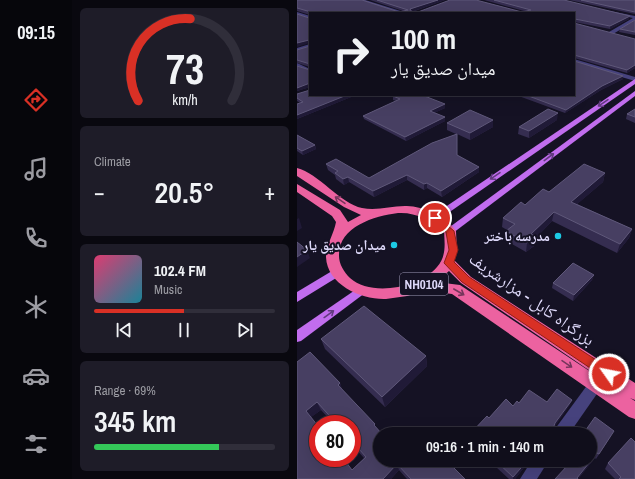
<!DOCTYPE html>
<html lang="en">
<head>
<meta charset="utf-8">
<style>
  :root { --surface:#100e1b; --page:#1e1c28; --text:#f1f3f6; --muted:#9c9ca3; --line:#302e3a; --accent:#d93025 }
  body { margin:0; font-family:"Archivo Narrow","Noto Naskh Arabic",sans-serif; background:var(--page); color:var(--text); height:100vh; display:flex; flex-direction:column; font-size:15px; white-space:nowrap }
  * { box-sizing:border-box; margin:0 }
  p { font-size:13px; color:var(--muted) }
  .icon { flex:none; width:22px; height:22px; fill:none; stroke:currentColor; stroke-width:2; stroke-linecap:round; stroke-linejoin:round }
  .map { position:relative; flex:1; overflow:hidden }
  .panel { display:flex; flex-direction:column; gap:8px; padding:8px; background:#09080f; width:225px }
  .panel>* { flex:none }
  .guide { position:absolute; left:12px; top:12px; width:266px; height:84px; border-radius:0px; box-shadow:0 4px 16px #0002,0 0 0 1px var(--line); background:#100e1b; color:var(--text); overflow:hidden }
  .speed { position:absolute; left:12px; top:415px; display:flex; gap:8px; font-size:20px; font-weight:700; text-align:center }
  .speed>* { display:grid; place-content:center; width:52px; height:52px; border-radius:50%; background:var(--surface); box-shadow:0 4px 16px #0002,0 0 0 1px var(--line); line-height:1 }
  .speed .limit { border:6px solid #d22; background:#fff; color:#111 }
  .pin { position:absolute; display:grid; place-items:center; width:34px; height:34px; color:#fff; margin:-17px; border:2px solid #fff; border-radius:50%; box-shadow:0 1px 4px #0007 }
  .me { position:absolute; width:44px; margin:-22px; rotate:303deg; stroke-linejoin:round; filter:drop-shadow(0 0 3px #0008) }
  .turn { display:flex; align-items:center; gap:14px; height:84px; padding:0 16px; font-size:18px }
  .turn .icon { width:52px; height:52px; stroke-width:2.5 }
  .turn b { display:block; font-size:28px; line-height:34px }
  .big { font-size:30px; font-weight:600; line-height:1.1 }
  .panel .card { flex:1; display:flex; flex-direction:column; justify-content:center; gap:6px; min-width:0; padding:0 14px; border-radius:6px; background:var(--page) }
  .panel .dial { align-items:center; gap:0 }
  .dial svg { height:104px; overflow:visible; fill:none; stroke:var(--line); stroke-width:7; stroke-linecap:round; text-anchor:middle }
  .dial text { fill:var(--text); stroke:none }
  .song { display:flex; align-items:center; gap:12px }
  .cover { width:48px; height:48px; border-radius:6px; background:linear-gradient(135deg,hsl(340 70% 55%),hsl(190 70% 35%)) }
  .played { height:4px; border-radius:2px; background:linear-gradient(90deg,var(--accent) 50%,var(--line) 50%) }
  .keys { display:flex; justify-content:space-around; direction:ltr }
  .heat { display:flex; justify-content:space-between; align-items:center; font-size:22px; direction:ltr }
  .charge { height:6px; border-radius:3px; background:linear-gradient(90deg,#34c759 69%,var(--line) 0) }
  .trip { position:absolute; left:76px; top:427px; width:224px; height:40px; border-radius:20px; background:var(--surface); box-shadow:0 4px 16px #0002,0 0 0 1px var(--line); font-weight:600; line-height:40px; text-align:center }
  main { display:flex; flex:1; min-height:0 }
  .dock { display:flex; flex-direction:column; width:72px; justify-content:space-around; align-items:center; background:#06060b; color:var(--muted) }
  .dock .icon { width:28px; height:28px }
  .dock .selected { color:var(--accent) }
  .dock b { font-size:18px; color:var(--text) }
  .map>svg:first-child { display:block }
  .lines { fill:none; stroke-linecap:round; stroke-linejoin:round }
  .minor { fill:#46427d; fill-rule:evenodd }
  .major { fill:#c16dee; fill-rule:evenodd }
  .highway { fill:#ec62a0; fill-rule:evenodd }
  .wall { fill:#352d50; fill-rule:evenodd }
  .shaded-wall { fill:#201a37 }
  .building { fill:#473f62; stroke:#5f587a; fill-rule:evenodd }
  .oneway { stroke:#623b7f }
  .oneway2 { stroke:#76365c }
  .route { fill:#d93025; stroke:#8d1f18 }
  .poi-dot { fill:#1ccae4; stroke:#151224; stroke-width:1.5 }
  .labels { text-anchor:middle; stroke-width:4; stroke-linejoin:round; paint-order:stroke }
  .shield { fill:#151224; stroke:#a29dba; stroke-width:1 }
  .shield-label { font-size:13px; font-weight:bold; fill:#ded9fa }
  .poi-label { font-size:14px; font-weight:bold; fill:#ded9fa; stroke:#151224; text-anchor:end }
  .near-street-label { font-size:17px; fill:#ded9fa; stroke:#151224 }
</style>
</head>
<body>
<main>
<nav class="dock">
<b>09:15</b>
<svg class="icon selected" aria-label="directions" viewBox="0 0 24 24"><path d="M12 3l9 9-9 9-9-9zM9 14v-3h6M13 9l2 2-2 2"/></svg>
<svg class="icon" aria-label="music" viewBox="0 0 24 24"><path d="M9 18V5l10-2v13"/><circle cx="6" cy="18" r="3"/><circle cx="16" cy="16" r="3"/></svg>
<svg class="icon" aria-label="phone" viewBox="0 0 24 24"><path d="M5 4h4l2 5-3 2q2 4 5 5l2-3 5 2v4C11 20 4 13 5 4z"/></svg>
<svg class="icon" aria-label="climate" viewBox="0 0 24 24"><path d="M12 3v18M4 7l16 10M4 17L20 7"/></svg>
<svg class="icon" aria-label="car" viewBox="0 0 24 24"><path d="M5 17H2v-5l4-1 3-4h7l3 4 3 1v5h-3M9 17h6M6 11h13"/><circle cx="7" cy="17" r="2"/><circle cx="17" cy="17" r="2"/></svg>
<svg class="icon" aria-label="filters" viewBox="0 0 24 24"><path d="M4 7h16M4 17h16"/><circle cx="9" cy="7" r="2"/><circle cx="15" cy="17" r="2"/></svg>
</nav>
<section class="panel">
<div class="card dial"><svg viewBox="0 0 100 80">
<path d="M14 69A42 42 0 1 1 86 69"/>
<path d="M14 69A42 42 0 0 1 54 6" stroke="#d93025"/>
<text x="50" y="56" font-size="32" font-weight="700">73</text>
<text x="50" y="72" font-size="11">km/h</text>
</svg></div>
<div class="card"><p>Climate</p>
<div class="heat"><a>−</a><b class="big">20.5°</b><a>+</a></div>
</div>
<div class="card">
<div class="song"><i class="cover"></i><div><b>102.4 FM</b><p>Music</p></div></div>
<div class="played"></div>
<div class="keys"><svg class="icon" aria-label="previous" viewBox="0 0 24 24"><path d="M18 5L8 12l10 7zM5 5v14"/></svg><svg class="icon" aria-label="pause" viewBox="0 0 24 24"><path d="M8 5v14M16 5v14"/></svg><svg class="icon" aria-label="next" viewBox="0 0 24 24"><path d="M6 5l10 7-10 7zM19 5v14"/></svg></div>
</div>
<div class="card"><p>Range · 69%</p><b class="big">345 km</b><div class="charge"></div></div>
</section>
<div class="map">
<svg width="338" height="479" viewBox="0 0 338 479">
  <rect width="100%" height="100%" fill="#151224"/>
  <g class="lines">
    <g class="minor">
      <polygon points="62,0 68,0 110,13 103,13"/>
      <polygon points="308,10 338,16 338,21 316,34 312,34 312,32 336,18 308,12"/>
      <polygon points="0,12 13,16 13,19 0,15"/>
      <polygon points="13,44 13,48 0,52 0,48"/>
      <polygon points="277,59 338,77 338,81 277,63"/>
      <polygon points="0,63 13,69 13,73 0,67"/>
      <polygon points="299,378 304,380 306,384 304,388 272,434 256,434 258,429 294,380"/>
      <polygon points="235,460 252,460 240,479 223,479"/>
    </g>
    <g class="major">
      <polygon points="338,79 338,84 141,220 135,220 133,218 135,216"/>
      <polygon points="338,91 338,96 156,233 150,233 148,231 150,229"/>
      <polygon points="40,268 44,269 45,272 44,275 0,302 0,292"/>
      <polygon points="64,286 68,287 70,290 68,293 4,341 0,342 0,330"/>
    </g>
    <path class="highway" d="M0,168C21,173 44,204 65,208C80,211 93,206 108,206C124,205 150,217 159,231L160,253L157,260L174,277L338,383V400L333,398L338,401V419L332,417L155,294C145,293 134,291 124,291C120,291 115,295 110,296C103,297 96,298 89,299C65,300 30,285 29,257C29,245 37,234 39,222L35,216L0,192V184L43,210L51,222L64,215L47,207L0,176ZM101,213C119,212 133,220 147,232C148,245 149,257 140,267C122,288 74,297 53,278C47,272 42,264 42,256C41,227 77,216 101,213ZM152,271L164,283L324,392L163,285L139,282Z"/>
  </g>
  <g class="wall">
    <polygon points="0,0 102,12 106,11 73,0 148,0 115,12 225,12 227,11 187,0 267,0 332,19 313,29 277,22 277,13 13,13 13,15 0,11"/>
    <polygon points="272,0 338,0 338,14"/>
    <polygon points="338,20 338,35 322,32 323,29"/>
    <polygon points="277,23 338,68 330,73 277,58"/>
    <polygon points="13,46 13,67 0,63 0,50"/>
    <polygon points="277,61 326,79 304,90 268,113 219,95 277,95"/>
    <polygon points="0,66 13,70 13,95 59,95 0,119 0,104 3,103 0,101 0,94 13,90 13,87 0,91"/>
    <polygon points="96,96 148,108 137,113 148,121 109,141 67,119 66,116 99,101 96,100"/>
    <polygon points="338,109 338,123 329,119 330,114"/>
    <polygon points="260,120 232,138 221,134 222,127"/>
    <polygon points="150,123 196,127 173,140 160,134 160,155 182,167 182,172 145,197 130,188 127,190 110,180 77,197 52,182 47,185 39,179 38,175 31,170 29,164 72,178 159,134 150,130"/>
    <polygon points="0,135 18,145 19,149 6,155 0,151"/>
    <polygon points="308,173 306,182 280,204 335,229 332,238 320,253 255,221 238,239 237,246 229,252 208,240 209,231 210,230 205,227 206,218 228,205 252,192"/>
    <polygon points="297,275 295,280 276,301 255,288 256,283"/>
    <polygon points="24,339 129,356 130,366 88,407 28,349"/>
    <path d="M0,362L43,383L45,390L80,429L112,461L168,479H110L102,470L94,479H0ZM24,410L37,424H55V445L67,458L55,470L14,417Z"/>
    <polygon points="314,436 299,459 298,458 281,479 265,467 267,462"/>
    <polygon points="202,460 233,460 218,479 212,479 199,467 200,462"/>
    <polygon points="311,463 338,479 318,479 308,469"/>
  </g>
  <g class="shaded-wall">
    <polygon points="141,0 148,0 114,12 113,9"/>
    <polygon points="333,16 332,19 313,29 313,26"/>
    <polygon points="12,40 13,43 0,47 0,43"/>
    <polygon points="338,65 338,68 330,73 330,70"/>
    <polygon points="326,76 326,79 304,90 268,113 269,110 305,86"/>
    <polygon points="13,83 13,87 0,91 0,88"/>
    <polygon points="50,95 59,95 0,119 0,115"/>
    <polygon points="148,104 148,108 133,115 133,111"/>
    <polygon points="261,113 260,120 232,138 232,131"/>
    <polygon points="148,117 148,121 109,141 108,137"/>
    <polygon points="196,120 196,127 173,140 173,133"/>
    <polygon points="18,145 19,149 6,155 5,151"/>
    <polygon points="182,167 182,172 145,197 144,191"/>
    <polygon points="308,173 306,182 272,211 274,202"/>
    <polygon points="110,175 110,180 77,197 76,191"/>
    <polygon points="51,177 52,182 47,185 46,179"/>
    <polygon points="130,183 130,188 127,190 127,184"/>
    <polygon points="257,212 255,221 238,239 237,246 229,252 230,243 234,234"/>
    <polygon points="2,218 5,228 0,231 0,219"/>
    <polygon points="335,229 332,238 320,253 323,244"/>
    <polygon points="10,250 13,258 0,267 0,257"/>
    <polygon points="297,275 295,280 276,301 277,295"/>
    <polygon points="129,356 130,366 88,407 85,397"/>
    <polygon points="43,383 46,391 41,385"/>
    <polygon points="275,400 273,405 257,428 255,434 252,434 258,423"/>
    <polygon points="20,402 24,410 13,418 9,411"/>
    <polygon points="300,453 298,458 281,479 279,479"/>
    <polygon points="231,460 233,460 218,479 216,479 216,477"/>
    <polygon points="100,464 102,470 94,479 86,479"/>
  </g>
  <g class="building">
    <polygon points="0,0 65,0 102,12 111,10 80,0 141,0 113,9 115,12 121,12 153,0 179,0 225,12 234,10 197,0 267,0 333,16 313,26 278,19 277,19 277,13 14,13 14,12 0,8"/>
    <polygon points="284,0 338,0 338,12"/>
    <polygon points="0,14 12,18 13,17 13,40 12,40 0,43"/>
    <polygon points="338,20 338,32 323,29"/>
    <polygon points="277,23 338,39 338,65 330,70 277,55"/>
    <polygon points="13,45 13,66 13,64 0,60 0,50 13,46"/>
    <polygon points="277,59 277,61 326,76 305,86 269,110 229,95 277,95"/>
    <polygon points="0,66 13,70 13,95 50,95 0,115 0,104 6,102 0,98 0,94 13,90 13,83 0,88"/>
    <polygon points="99,95 125,95 148,104 133,111 148,117 108,137 66,116 103,99 96,96"/>
    <polygon points="251,109 261,113 232,131 222,127"/>
    <polygon points="338,109 338,117 330,114"/>
    <polygon points="173,110 196,120 173,133 150,123"/>
    <polygon points="160,134 160,155 182,167 144,191 130,183 127,184 110,175 76,191 51,177 46,179 38,173 41,171 29,164 39,159 72,178 135,143"/>
    <polygon points="0,135 18,145 5,151 0,148"/>
    <polygon points="287,164 308,173 274,202 335,229 323,244 257,212 234,234 238,236 230,243 209,231 218,224 206,218 224,202 228,205 246,189 252,192"/>
    <polygon points="0,242 10,250 0,257"/>
    <polygon points="276,263 297,275 277,295 256,283"/>
    <polygon points="67,306 129,356 85,397 24,339"/>
    <path d="M13,352L43,383L41,385L78,424L77,425L85,434H83V460H111L112,461L113,460H149L168,479H114L100,464L86,479H0V362ZM20,402L40,424H55V441L69,457L55,470L46,458H21V426L9,411Z"/>
    <polygon points="260,389 275,400 258,423 256,429 252,434 173,434 190,416 192,418 209,399 216,406 220,401 222,403 232,390 250,402"/>
    <polygon points="298,417 317,431 302,454 300,453 280,478 281,479 258,479 271,465 267,462 268,460 293,460 293,434 286,434"/>
    <polygon points="334,438 338,442 338,479 322,479 324,477 311,463"/>
    <polygon points="202,460 231,460 216,477 200,462"/>
  </g>
  <defs><path id="oneway-shaft" d="M-6 0H5M1.5-3L5.5 0L1.5 3" fill="none" stroke-width="1.6" stroke-linecap="round" stroke-linejoin="round"/></defs>
  <g class="oneway">
    <use href="#oneway-shaft" transform="translate(306 103) rotate(146)"/>
    <use href="#oneway-shaft" transform="translate(252 157) rotate(-37)"/>
    <use href="#oneway-shaft" transform="translate(198 176) rotate(146)"/>
    <use href="#oneway-shaft" transform="translate(32 314) rotate(-36)"/>
  </g>
  <g class="oneway2">
    <use href="#oneway-shaft" transform="translate(43 200) rotate(-146)"/>
    <use href="#oneway-shaft" transform="translate(162 292) rotate(30)"/>
    <use href="#oneway-shaft" transform="translate(270 364) rotate(34)"/>
  </g>
  <polygon class="route" points="138,215 157,231 161,250 157,262 172,277 316,371 318,374 316,378 312,380 308,378 165,282 147,263 152,250 149,232 135,220 133,218"/>
  <g class="poi-dot">
    <circle cx="261" cy="236" r="4"/>
    <circle cx="97" cy="245" r="4"/>
  </g>
  <g class="labels">
    <rect class="shield" x="103" y="273" width="48" height="22" rx="3"/>
    <g class="shield-label">
      <text x="127" y="289">NH0104</text>
    </g>
    <g class="poi-label">
      <text x="253" y="241">مدرسه باختر</text>
      <text x="89" y="250">میدان صدیق یار</text>
    </g>
    <g class="near-street-label">
      <text transform="translate(235 299) rotate(35)" y="6">بزرگراه کابل - مزارشریف</text>
    </g>
  </g>
</svg>
<div class="speed"><div class="limit">80</div></div>
<div class="pin" style="left:138px;top:218px;background:#d93025"><svg class="icon" aria-label="arrive" viewBox="0 0 24 24"><path d="M6 21V4h12l-3 4 3 4H6"/></svg></div>
<svg class="me" style="left:312px;top:374px" viewBox="-20 -20 40 40"><circle r="17" fill="#d93025" stroke="#fff" stroke-width="3"/><path d="M0-11L8 9 0 5-8 9z" fill="#fff"/></svg>
<div class="trip">09:16 · 1 min · 140 m</div>
<div class="guide">
<div class="turn"><svg class="icon" aria-label="right" viewBox="0 0 24 24"><path d="M7 20v-9h11M14 6l5 5-5 5"/></svg><div><b>100 m</b>میدان صدیق یار</div></div>
</div>
</div>
</main>
</body>
</html>
